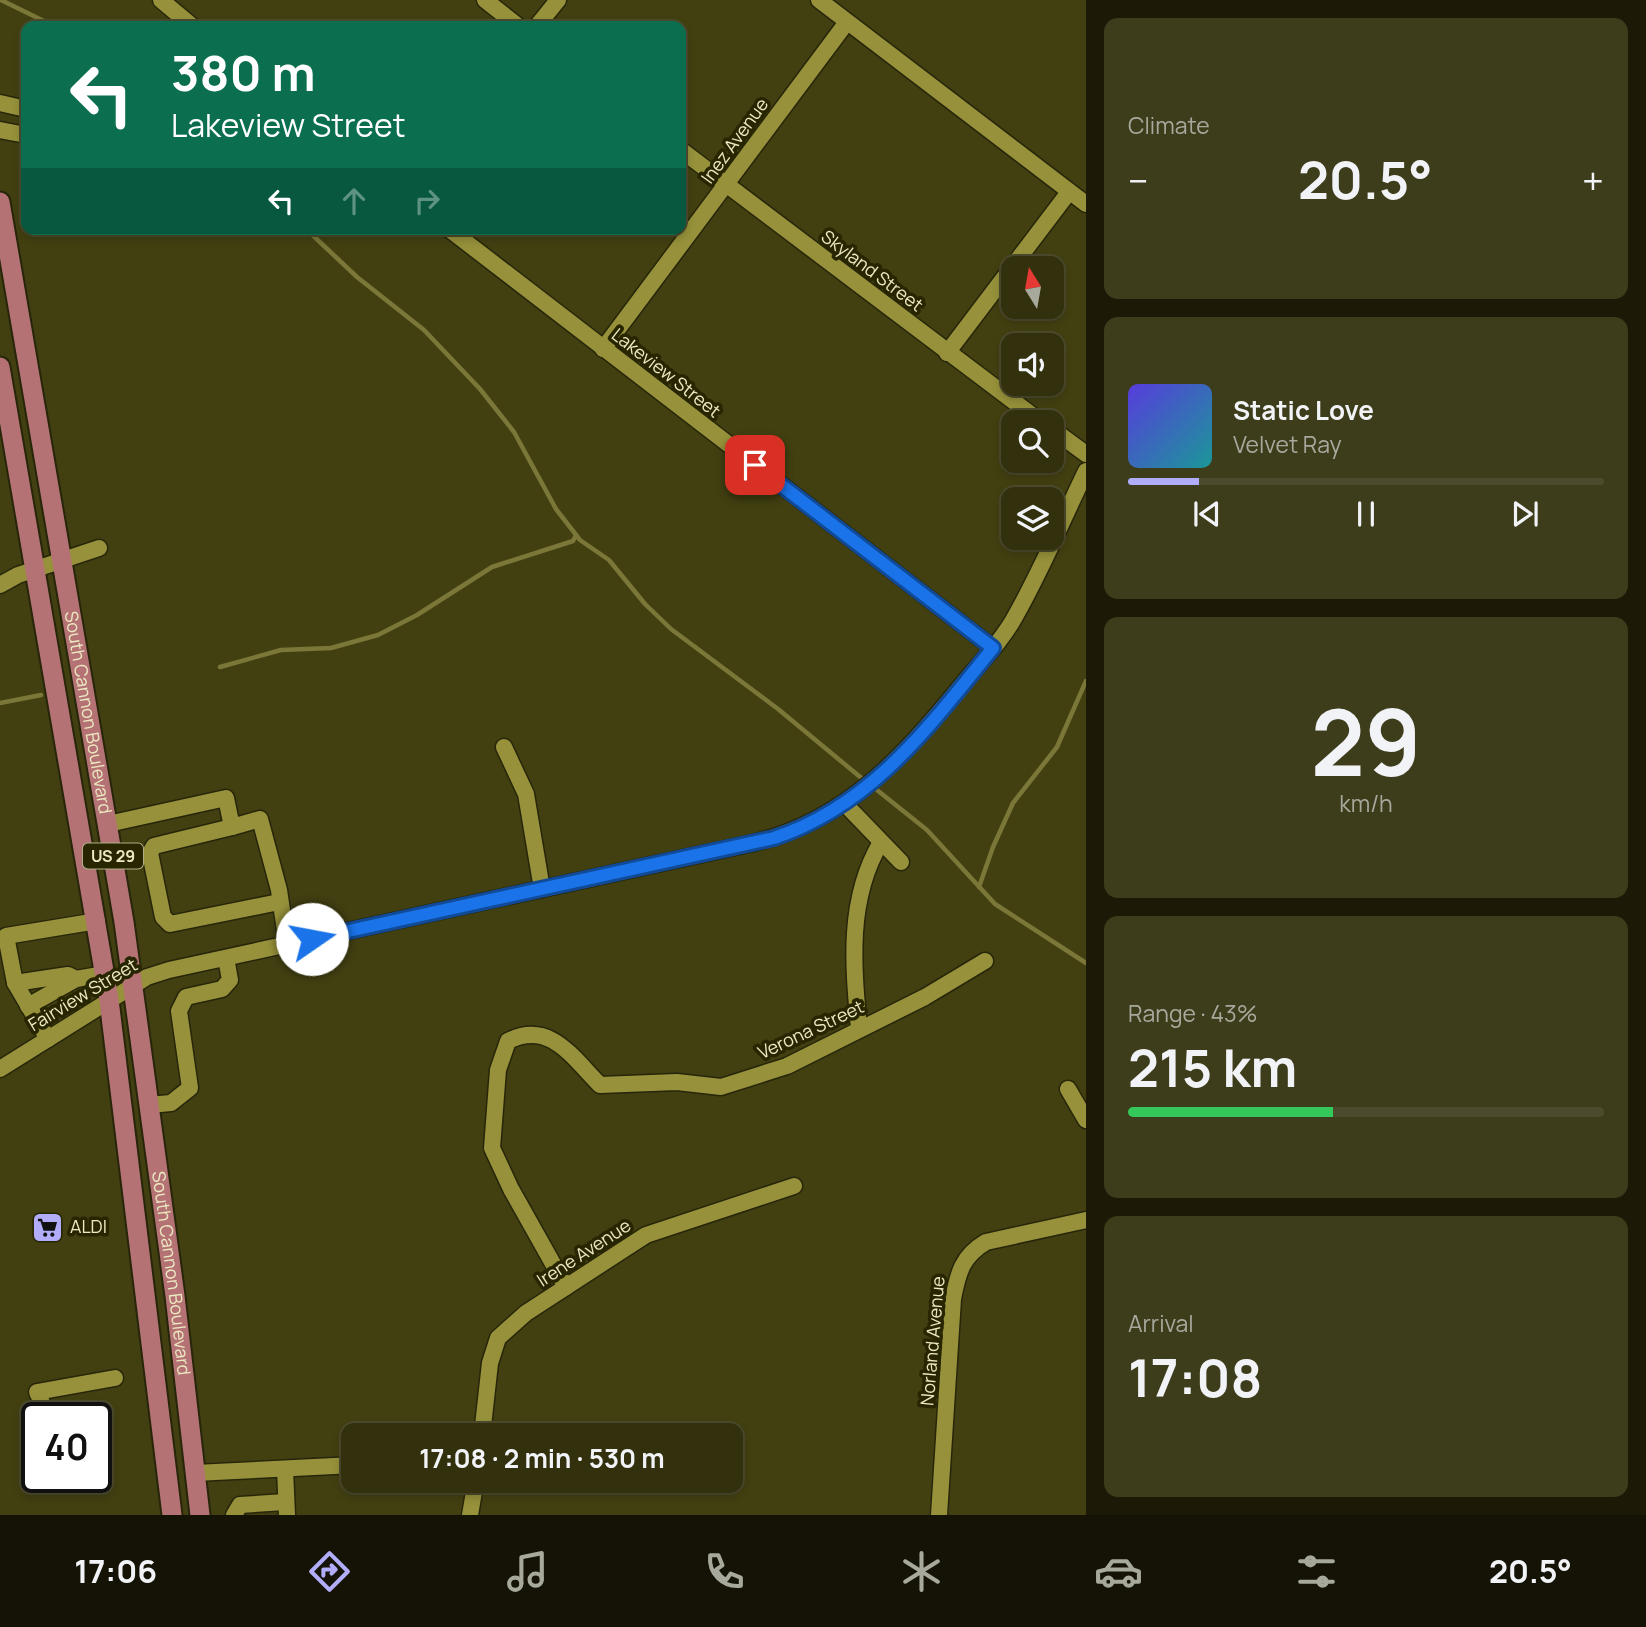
<!DOCTYPE html>
<html lang="en">
<head>
<meta charset="utf-8">
<style>
  :root { --surface:#32300d; --page:#3d3c1b; --text:#f1f3f6; --muted:#a8a99d; --line:#4d4b2e; --accent:#b1adfa }
  body { margin:0; font-family:Manrope,sans-serif; background:var(--page); color:var(--text); height:100vh; display:flex; flex-direction:column; font-size:26px; white-space:nowrap }
  * { box-sizing:border-box; margin:0 }
  p { font-size:23px; color:var(--muted) }
  .icon { flex:none; width:38px; height:38px; fill:none; stroke:currentColor; stroke-width:2; stroke-linecap:round; stroke-linejoin:round }
  .map { position:relative; flex:1; overflow:hidden }
  .details { display:flex; flex-direction:column; gap:18px; padding:18px; background:#1c1a07; width:560px }
  .details>* { flex:none }
  .top-card { position:absolute; left:21px; top:21px; width:665px; height:214px; border-radius:14px; box-shadow:0 4px 10px #0003,0 0 0 2px var(--line); background:#0b6e4f; color:#fff; overflow:hidden }
  .needle { width:46px; rotate:349deg }
  .buttons { position:absolute; left:1001px; top:256px; display:grid; gap:14px }
  .buttons a { display:grid; place-items:center; width:63px; height:63px; border-radius:14px; background:var(--surface); box-shadow:0 4px 10px #0003,0 0 0 2px var(--line); font-size:35px }
  .speed { position:absolute; left:21px; top:1402px; display:flex; gap:14px; font-size:35px; font-weight:700; text-align:center }
  .speed>* { display:grid; place-content:center; width:91px; height:91px; border-radius:50%; background:var(--surface); box-shadow:0 4px 10px #0003,0 0 0 2px var(--line); line-height:1 }
  .speed .limit { border:4px solid #111; border-radius:10px; background:#fff; color:#111 }
  .pin { position:absolute; display:grid; place-items:center; width:60px; height:60px; color:#fff; margin:-30px; border-radius:14px; box-shadow:0 4px 10px #0006 }
  .me { position:absolute; width:77px; margin:-38px; rotate:78deg; stroke-linejoin:round; filter:drop-shadow(0 0 5px #0008) }
  .turn { display:flex; align-items:center; gap:24px; height:147px; padding:0 35px; font-size:32px }
  .turn .icon { width:91px; height:91px; stroke-width:2.5 }
  .turn b { display:block; font-size:49px; line-height:60px }
  .lanes { display:flex; align-items:center; height:66px; padding:0 35px; background:#0003; justify-content:center; gap:35px; direction:ltr }
  .lanes .off { opacity:.35 }
  .big { font-size:52px; font-weight:700; line-height:1.1 }
  .details .tile { flex:1; display:flex; flex-direction:column; justify-content:center; gap:10px; min-width:0; padding:0 24px; border-radius:14px; background:var(--page) }
  .details .dial { align-items:center; gap:0 }
  .dial b { font-size:91px; line-height:1 }
  .song { display:flex; align-items:center; gap:21px }
  .cover { width:84px; height:84px; border-radius:10px; background:linear-gradient(135deg,hsl(250 70% 55%),hsl(180 70% 35%)) }
  .played { height:7px; border-radius:4px; background:linear-gradient(90deg,var(--accent) 15%,var(--line) 15%) }
  .keys { display:flex; justify-content:space-around; direction:ltr }
  .heat { display:flex; justify-content:space-between; align-items:center; font-size:38px; direction:ltr }
  .charge { height:10px; border-radius:5px; background:linear-gradient(90deg,#34c759 43%,var(--line) 0) }
  .trip { position:absolute; left:341px; top:1423px; width:402px; height:70px; border-radius:14px; background:var(--surface); box-shadow:0 4px 10px #0003,0 0 0 2px var(--line); font-weight:700; line-height:70px; text-align:center }
  .tab-bar { display:flex; height:112px; justify-content:space-around; align-items:center; background:#141305; color:var(--muted) }
  .tab-bar .icon { width:49px; height:49px }
  .tab-bar .selected { color:var(--accent) }
  .tab-bar b { font-size:32px; color:var(--text) }
  main { display:flex; flex:1; min-height:0 }
  .map>svg:first-child { display:block }
  .lines { fill:none; stroke-linecap:round; stroke-linejoin:round }
  .stream { stroke:#7b7738; stroke-width:4.5 }
  .minor-casing { stroke:#27260a; stroke-width:19 }
  .major-casing { stroke:#27260a; stroke-width:23 }
  .minor { stroke:#96913a; stroke-width:16 }
  .major { stroke:#b57275; stroke-width:19 }
  .route-casing { stroke:#114b97; stroke-width:18 }
  .route { stroke:#1a73e8; stroke-width:12 }
  .labels { text-anchor:middle; stroke-width:7; stroke-linejoin:round; paint-order:stroke }
  .shield { fill:#282601; stroke:#b0ae87; stroke-width:2 }
  .shield-label { font-size:16px; font-weight:bold; fill:#ebe9c0 }
  .street-label { font-size:18px; fill:#ebe9c0; stroke:#282601 }
  .poi-label { font-size:18px; fill:#ebe9c0; stroke:#282601; text-anchor:start }
</style>
</head>
<body>
<main>
<div class="map">
<svg width="1086" height="1515" viewBox="0 0 1086 1515">
  <rect width="100%" height="100%" fill="#424011"/>
  <g class="lines">
    <g class="stream">
      <polyline points="1,0 54,26"/>
      <polyline points="306,229 357,277 424,330 480,389 514,432 556,509 580,540 609,560 645,604 671,629 778,709 865,781"/>
      <polyline points="220,667 281,650 331,648 378,635 417,615 492,567 573,541 576,535"/>
      <polyline points="0,703 41,695"/>
      <polyline points="872,786 927,830 995,904 1086,963"/>
      <polyline points="979,887 993,847 1013,803 1057,747 1086,681"/>
    </g>
    <defs>
      <g id="minor">
        <polyline points="161,0 192,26"/>
        <polyline points="485,0 518,26"/>
        <polyline points="819,0 1086,204"/>
        <polyline points="537,26 558,0"/>
        <polyline points="0,103 26,109"/>
        <polyline points="0,130 26,135"/>
        <polyline points="681,150 1041,422"/>
        <polyline points="449,229 993,648"/>
        <polyline points="603,349 847,22"/>
        <polyline points="947,353 1069,192"/>
        <polyline points="1052,429 1086,454"/>
        <polyline points="0,585 18,575 99,548"/>
        <polyline points="504,747 526,794 542,889"/>
        <polyline points="845,804 901,862"/>
        <polyline points="108,824 226,798 232,827 260,819 279,890 287,944"/>
        <polyline points="232,827 154,846 150,853 163,917 170,924 279,902"/>
        <polyline points="15,983 68,975 76,979"/>
        <polyline points="28,1006 76,979 105,974"/>
        <path d="M859,1028C853,965 847,899 881,842"/>
        <polyline points="48,1039 15,983 6,936 97,921"/>
        <path d="M0,1069L147,977L169,970L753,843C846,821 903,757 961,686C980,663 1002,641 1016,615C1042,569 1063,519 1086,471"/>
        <polyline points="1068,1089 1086,1120"/>
        <polyline points="149,1105 171,1103 190,1088 179,1011 186,997 222,989 230,980 226,958"/>
        <path d="M566,1287L511,1189L492,1148L498,1070L508,1041C550,1020 572,1057 600,1085L677,1082L721,1087L787,1066L925,997L985,961"/>
        <polyline points="42,1403 37,1392 115,1378"/>
        <polyline points="46,1413 48,1418"/>
        <polyline points="482,1435 490,1363 498,1338 526,1313 646,1235 794,1186"/>
        <polyline points="285,1469 287,1515"/>
        <polyline points="195,1473 354,1465"/>
        <polyline points="234,1515 240,1505 285,1502"/>
        <polyline points="470,1515 476,1480"/>
        <path d="M939,1515L953,1299C958,1273 962,1256 986,1242L1086,1220"/>
      </g>
      <g id="major">
        <path id="s1" d="M0,202L124,922L175,1296L200,1515"/>
        <polyline points="0,367 109,1000 172,1515"/>
      </g>
    </defs>
    <use href="#minor" class="minor-casing"/>
    <use href="#major" class="major-casing"/>
    <use href="#minor" class="minor"/>
    <use href="#major" class="major"/>
  </g>
  <g class="lines">
    <defs>
      <path id="route" d="M312,939L774,838C873,805 930,725 993,648L755,465"/>
    </defs>
    <use href="#route" class="route-casing"/>
    <use href="#route" class="route"/>
  </g>
  <defs>
    <symbol id="supermarket-square" viewBox="-11 -11 22 22"><rect x="-9" y="-9" width="18" height="18" rx="4" fill="#b1adfa" stroke="#282601"/><path d="M-6-5.5h2.5l.6 2H6L4.5 2H-2.5L-4.4-4H-6ZM-1.5 3.2a1.3 1.3 0 1 0 .1 0ZM3 3.2a1.3 1.3 0 1 0 .1 0Z" fill="#111"/></symbol>
  </defs>
  <g fill-rule="evenodd">
    <use href="#supermarket-square" x="30" y="1210" width="35" height="35"/>
  </g>
  <g class="labels">
    <rect class="shield" x="83" y="843.5" width="60" height="25" rx="5"/>
    <g class="shield-label">
      <text x="113" y="862">US 29</text>
    </g>
    <g class="street-label">
      <text transform="translate(735 141) rotate(-54)" y="6">Inez Avenue</text>
      <text transform="translate(872 271) rotate(37)" y="6">Skyland Street</text>
      <text transform="translate(666 373) rotate(38)" y="6">Lakeview Street</text>
      <text dy="6" stroke="none"><textPath href="#s1" startOffset="518">South Cannon Boulevard</textPath></text>
      <text transform="translate(83 995) rotate(-31)" y="6">Fairview Street</text>
      <text transform="translate(811 1030) rotate(-25)" y="6">Verona Street</text>
      <text transform="translate(584 1253) rotate(-33)" y="6">Irene Avenue</text>
      <text dy="6" stroke="none"><textPath href="#s1" startOffset="1085">South Cannon Boulevard</textPath></text>
      <text transform="translate(933 1341) rotate(-85)" y="6">Norland Avenue</text>
    </g>
    <g class="poi-label">
      <text x="70" y="1233">ALDI</text>
    </g>
  </g>
</svg>
<div class="buttons">
<a><svg class="needle" viewBox="-14 -14 28 28"><path d="M0-13l5 13h-10z" fill="#e53935"/><path d="M0 13l5-13h-10z" fill="#a8a99d"/></svg></a>
<a><svg class="icon" aria-label="sound" viewBox="0 0 24 24"><path d="M4 9h4l5-4v14l-5-4H4zM17 9q2 3 0 6"/></svg></a>
<a><svg class="icon" aria-label="search" viewBox="0 0 24 24"><circle cx="10" cy="10" r="6"/><path d="M15 15l6 6"/></svg></a>
<a><svg class="icon" aria-label="layers" viewBox="0 0 24 24"><path d="M12 4l9 5-9 5-9-5zM3 14l9 5 9-5"/></svg></a>
</div>
<div class="speed"><div class="limit">40</div></div>
<div class="pin" style="left:755px;top:465px;background:#d93025"><svg class="icon" aria-label="arrive" viewBox="0 0 24 24"><path d="M6 21V4h12l-3 4 3 4H6"/></svg></div>
<svg class="me" style="left:312px;top:939px" viewBox="-20 -20 40 40"><circle r="19" fill="#fff"/><path d="M0-13L10 11 0 6-10 11z" fill="#1a73e8"/></svg>
<div class="trip">17:08 · 2 min · 530 m</div>
<div class="top-card">
<div class="turn"><svg class="icon" aria-label="left" viewBox="0 0 24 24"><path d="M17 20v-9H6M10 6l-5 5 5 5"/></svg><div><b>380 m</b>Lakeview Street</div></div>
<div class="lanes"><svg class="icon" aria-label="left" viewBox="0 0 24 24"><path d="M17 20v-9H6M10 6l-5 5 5 5"/></svg><svg class="icon off" aria-label="ahead" viewBox="0 0 24 24"><path d="M12 20V5M6 11l6-6 6 6"/></svg><svg class="icon off" aria-label="right" viewBox="0 0 24 24"><path d="M7 20v-9h11M14 6l5 5-5 5"/></svg></div>
</div>
</div>
<section class="details">
<div class="tile"><p>Climate</p>
<div class="heat"><a>−</a><b class="big">20.5°</b><a>+</a></div>
</div>
<div class="tile">
<div class="song"><i class="cover"></i><div><b>Static Love</b><p>Velvet Ray</p></div></div>
<div class="played"></div>
<div class="keys"><svg class="icon" aria-label="previous" viewBox="0 0 24 24"><path d="M18 5L8 12l10 7zM5 5v14"/></svg><svg class="icon" aria-label="pause" viewBox="0 0 24 24"><path d="M8 5v14M16 5v14"/></svg><svg class="icon" aria-label="next" viewBox="0 0 24 24"><path d="M6 5l10 7-10 7zM19 5v14"/></svg></div>
</div>
<div class="tile dial"><b>29</b><p>km/h</p></div>
<div class="tile"><p>Range · 43%</p><b class="big">215 km</b><div class="charge"></div></div>
<div class="tile"><p>Arrival</p><b class="big">17:08</b></div>
</section>
</main>
<nav class="tab-bar">
<b>17:06</b>
<svg class="icon selected" aria-label="directions" viewBox="0 0 24 24"><path d="M12 3l9 9-9 9-9-9zM9 14v-3h6M13 9l2 2-2 2"/></svg>
<svg class="icon" aria-label="music" viewBox="0 0 24 24"><path d="M9 18V5l10-2v13"/><circle cx="6" cy="18" r="3"/><circle cx="16" cy="16" r="3"/></svg>
<svg class="icon" aria-label="phone" viewBox="0 0 24 24"><path d="M5 4h4l2 5-3 2q2 4 5 5l2-3 5 2v4C11 20 4 13 5 4z"/></svg>
<svg class="icon" aria-label="climate" viewBox="0 0 24 24"><path d="M12 3v18M4 7l16 10M4 17L20 7"/></svg>
<svg class="icon" aria-label="car" viewBox="0 0 24 24"><path d="M5 17H2v-5l4-1 3-4h7l3 4 3 1v5h-3M9 17h6M6 11h13"/><circle cx="7" cy="17" r="2"/><circle cx="17" cy="17" r="2"/></svg>
<svg class="icon" aria-label="filters" viewBox="0 0 24 24"><path d="M4 7h16M4 17h16"/><circle cx="9" cy="7" r="2"/><circle cx="15" cy="17" r="2"/></svg>
<b>20.5°</b>
</nav>
</body>
</html>
